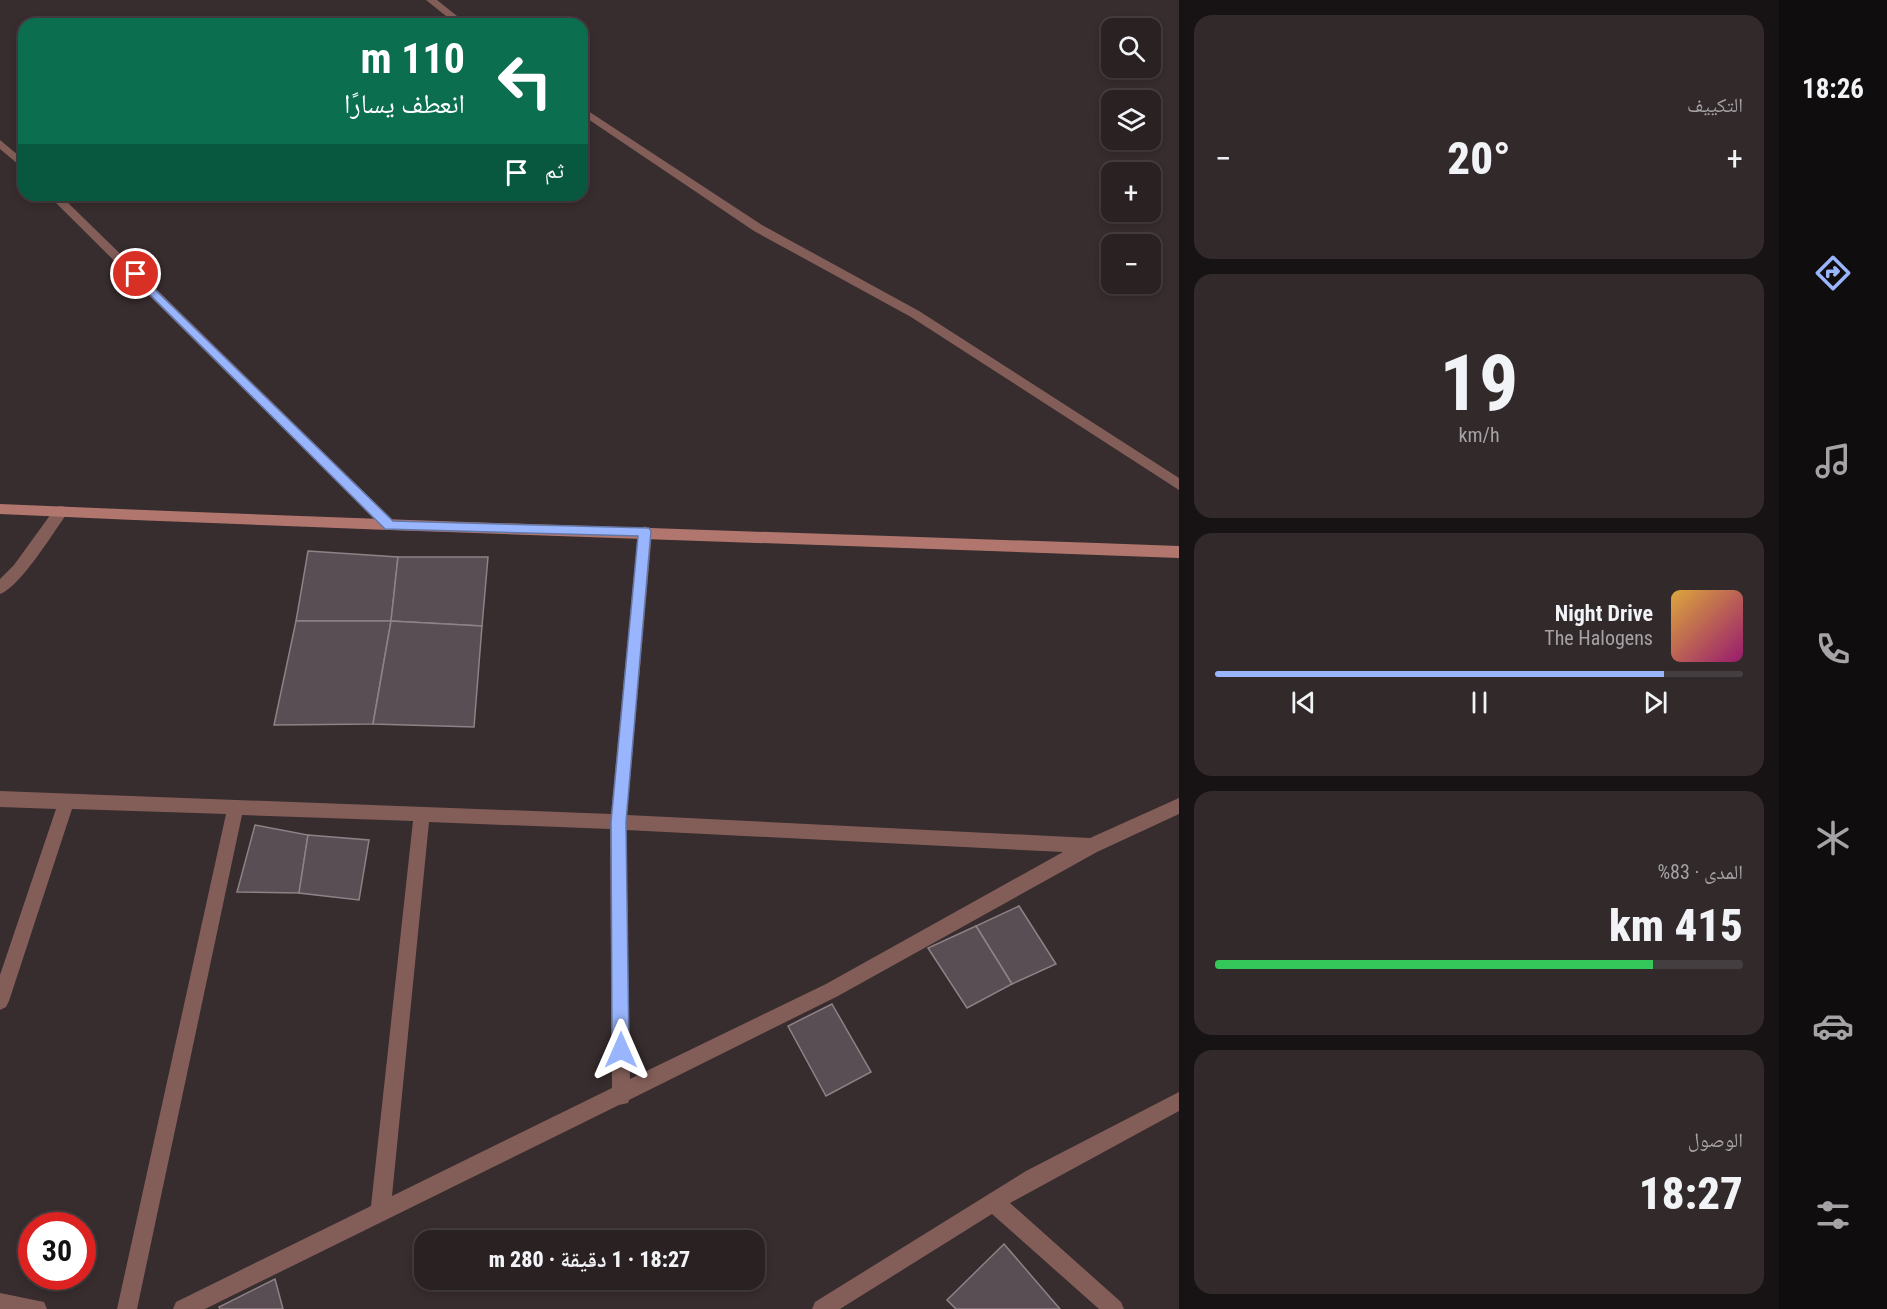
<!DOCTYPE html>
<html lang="ar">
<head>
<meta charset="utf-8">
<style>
  :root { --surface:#292122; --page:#31292a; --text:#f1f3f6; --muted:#a5a3a5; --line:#453e40; --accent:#99b5fd }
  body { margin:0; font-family:"Roboto Condensed","Noto Naskh Arabic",sans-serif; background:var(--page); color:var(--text); direction:rtl; height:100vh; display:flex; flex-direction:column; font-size:22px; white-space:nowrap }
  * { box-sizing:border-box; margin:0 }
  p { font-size:20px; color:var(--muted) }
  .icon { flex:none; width:33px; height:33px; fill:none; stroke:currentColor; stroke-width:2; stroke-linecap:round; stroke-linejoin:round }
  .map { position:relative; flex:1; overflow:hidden; direction:ltr }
  .sheet { display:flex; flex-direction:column; gap:15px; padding:15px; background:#171213; width:600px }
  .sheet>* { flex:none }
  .top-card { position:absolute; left:18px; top:18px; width:570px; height:183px; border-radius:18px; box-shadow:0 3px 9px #0003,0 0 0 2px var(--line); direction:rtl; background:#0b6e4f; color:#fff; overflow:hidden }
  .fabs { position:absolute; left:1101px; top:18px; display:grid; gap:12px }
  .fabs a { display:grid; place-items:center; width:60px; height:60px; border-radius:12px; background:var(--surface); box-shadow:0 3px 9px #0003,0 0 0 2px var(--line); font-size:30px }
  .speed { position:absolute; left:18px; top:1212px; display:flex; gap:12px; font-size:30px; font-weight:700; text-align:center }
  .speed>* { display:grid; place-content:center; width:78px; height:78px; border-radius:50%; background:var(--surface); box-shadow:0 3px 9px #0003,0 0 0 2px var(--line); line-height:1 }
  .speed .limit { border:9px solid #d22; background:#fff; color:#111 }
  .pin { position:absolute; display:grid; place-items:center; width:51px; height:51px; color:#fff; margin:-26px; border:3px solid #fff; border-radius:50%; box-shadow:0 2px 6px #0007 }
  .me { position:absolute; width:66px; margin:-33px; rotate:0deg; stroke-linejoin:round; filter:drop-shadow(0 0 4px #0008) }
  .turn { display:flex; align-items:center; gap:21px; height:126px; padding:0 24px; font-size:27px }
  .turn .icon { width:78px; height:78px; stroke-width:2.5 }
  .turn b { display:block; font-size:42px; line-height:51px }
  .then { display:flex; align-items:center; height:57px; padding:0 24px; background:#0003; gap:12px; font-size:22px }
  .big { font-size:45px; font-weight:800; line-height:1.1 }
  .sheet .card { flex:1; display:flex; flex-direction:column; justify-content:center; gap:9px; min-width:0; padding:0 21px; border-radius:18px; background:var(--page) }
  .sheet .dial { align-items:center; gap:0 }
  .dial b { font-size:78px; line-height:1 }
  .song { display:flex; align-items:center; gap:18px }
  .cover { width:72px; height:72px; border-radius:9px; background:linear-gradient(135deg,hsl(40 70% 55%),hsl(320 70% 35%)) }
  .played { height:6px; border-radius:3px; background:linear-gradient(90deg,var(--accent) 85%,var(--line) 85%) }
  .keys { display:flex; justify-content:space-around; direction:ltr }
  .heat { display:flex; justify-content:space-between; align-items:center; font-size:33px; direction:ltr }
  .charge { height:9px; border-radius:4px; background:linear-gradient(90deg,#34c759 83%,var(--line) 0) }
  .trip { position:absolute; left:414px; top:1230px; width:351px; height:60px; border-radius:18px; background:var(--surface); box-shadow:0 3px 9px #0003,0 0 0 2px var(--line); font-weight:800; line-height:60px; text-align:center; direction:rtl }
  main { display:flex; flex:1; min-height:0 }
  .dock { display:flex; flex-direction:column; width:108px; justify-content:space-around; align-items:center; background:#100d0e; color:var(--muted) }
  .dock .icon { width:42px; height:42px }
  .dock .selected { color:var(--accent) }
  .dock b { font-size:27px; color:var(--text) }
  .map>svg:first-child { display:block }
  .building { fill:#594e53; stroke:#8e8287; stroke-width:1.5 }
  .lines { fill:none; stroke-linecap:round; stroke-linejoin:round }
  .minor { fill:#835e58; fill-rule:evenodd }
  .secondary { fill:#b1766e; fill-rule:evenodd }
  .route { fill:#99b5fd; stroke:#6376a4; stroke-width:1.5 }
</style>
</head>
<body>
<main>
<nav class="dock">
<b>18:26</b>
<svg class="icon selected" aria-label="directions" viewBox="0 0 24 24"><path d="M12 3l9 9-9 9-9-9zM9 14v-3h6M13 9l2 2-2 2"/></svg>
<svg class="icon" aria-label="music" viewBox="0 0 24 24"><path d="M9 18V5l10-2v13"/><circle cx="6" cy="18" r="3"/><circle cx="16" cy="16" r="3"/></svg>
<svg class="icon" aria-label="phone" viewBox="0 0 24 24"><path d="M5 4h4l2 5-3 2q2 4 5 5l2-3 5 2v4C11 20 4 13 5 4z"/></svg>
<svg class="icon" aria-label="climate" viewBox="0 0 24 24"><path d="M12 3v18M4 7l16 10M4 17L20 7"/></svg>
<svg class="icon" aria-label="car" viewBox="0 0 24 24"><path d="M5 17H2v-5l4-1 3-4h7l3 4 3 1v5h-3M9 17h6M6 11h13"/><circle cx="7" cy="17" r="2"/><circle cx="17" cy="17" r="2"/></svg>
<svg class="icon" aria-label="filters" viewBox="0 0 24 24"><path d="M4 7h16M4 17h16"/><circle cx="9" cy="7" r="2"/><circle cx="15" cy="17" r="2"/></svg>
</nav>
<section class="sheet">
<div class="card"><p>التكييف</p>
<div class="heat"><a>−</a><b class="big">20°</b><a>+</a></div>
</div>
<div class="card dial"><b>19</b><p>km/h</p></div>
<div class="card">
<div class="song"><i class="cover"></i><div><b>Night Drive</b><p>The Halogens</p></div></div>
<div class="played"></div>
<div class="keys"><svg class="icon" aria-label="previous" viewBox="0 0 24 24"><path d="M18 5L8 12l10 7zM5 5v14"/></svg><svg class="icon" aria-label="pause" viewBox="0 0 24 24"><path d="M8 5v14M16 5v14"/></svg><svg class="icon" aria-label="next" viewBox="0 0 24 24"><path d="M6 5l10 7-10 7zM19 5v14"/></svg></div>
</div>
<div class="card"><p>المدى · 83%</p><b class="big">415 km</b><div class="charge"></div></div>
<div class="card"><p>الوصول</p><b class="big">18:27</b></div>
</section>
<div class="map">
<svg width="1179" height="1309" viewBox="0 0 1179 1309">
  <rect width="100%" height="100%" fill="#372c2e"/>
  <g class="building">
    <polygon points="308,551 398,557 391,621 296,621"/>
    <polygon points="398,557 488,557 482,626 391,621"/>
    <polygon points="296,621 391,621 373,724 274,725"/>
    <polygon points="391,621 482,626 474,727 373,724"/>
    <polygon points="255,825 308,835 299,893 237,892"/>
    <polygon points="308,835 369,840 359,900 299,893"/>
    <polygon points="1019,906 1056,964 1012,984 976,926"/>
    <polygon points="976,926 1012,984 967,1008 928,948"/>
    <polygon points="832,1004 871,1072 826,1096 788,1026"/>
    <polygon points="1004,1244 1060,1309 956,1309 947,1300"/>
    <polygon points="275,1279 283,1309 220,1309 219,1307"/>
  </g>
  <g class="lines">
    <g class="minor">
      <polygon points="426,0 437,0 467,24 456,24"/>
      <polygon points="582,107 762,225 919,311 1179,478 1179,490 911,317 754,231 582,115"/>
      <polygon points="0,140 24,160 24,169 0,149"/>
      <polygon points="48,195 60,195 395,522 397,526 395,530 385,530"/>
      <path d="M61,506L66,507L68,511L66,515C53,533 20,587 0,594V579L14,565L56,507Z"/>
      <path d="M645,526L652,532L627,815L1090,838L1179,798V814L1097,852L838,996L629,1100L628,1103L619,1105L205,1309H173L176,1302L371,1206L413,821L242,815L137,1309H117L226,814L72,809L9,1001L6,1007L0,1010V975L56,809L0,807V791L611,814L638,532ZM429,822L610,829L612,1088L392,1196ZM626,830L1063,852L826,984L630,1079Z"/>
      <polygon points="1179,1092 1179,1111 1010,1203 1121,1302 1124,1309 1099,1309 992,1214 840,1309 812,1309 815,1302 1026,1171"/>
      <polygon points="0,1293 44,1302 47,1309 0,1309"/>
    </g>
    <path class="secondary" d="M0,504C393,521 786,532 1179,546V558C786,543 393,532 0,514Z"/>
  </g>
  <polygon class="route" points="136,271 393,521 649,528 651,531 626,822 629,1050 627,1056 621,1058 615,1056 612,1050 611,822 638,536 385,529 132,277 132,272"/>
</svg>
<div class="fabs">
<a><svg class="icon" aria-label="search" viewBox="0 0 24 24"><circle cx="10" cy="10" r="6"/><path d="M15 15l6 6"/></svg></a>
<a><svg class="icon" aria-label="layers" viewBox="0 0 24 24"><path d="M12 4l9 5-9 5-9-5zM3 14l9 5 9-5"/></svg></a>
<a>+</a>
<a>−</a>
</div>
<div class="speed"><div class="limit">30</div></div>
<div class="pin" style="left:136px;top:274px;background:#d93025"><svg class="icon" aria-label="arrive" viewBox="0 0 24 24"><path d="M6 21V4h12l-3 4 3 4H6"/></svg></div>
<svg class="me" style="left:621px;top:1050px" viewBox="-20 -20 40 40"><path d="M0-17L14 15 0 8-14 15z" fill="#99b5fd" stroke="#fff" stroke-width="4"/></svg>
<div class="trip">18:27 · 1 دقيقة · 280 m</div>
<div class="top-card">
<div class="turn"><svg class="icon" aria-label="left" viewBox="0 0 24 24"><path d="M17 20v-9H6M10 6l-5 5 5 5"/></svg><div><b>110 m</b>انعطف يسارًا</div></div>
<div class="then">ثم<svg class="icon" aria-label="arrive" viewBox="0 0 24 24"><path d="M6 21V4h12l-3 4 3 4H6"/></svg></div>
</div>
</div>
</main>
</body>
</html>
